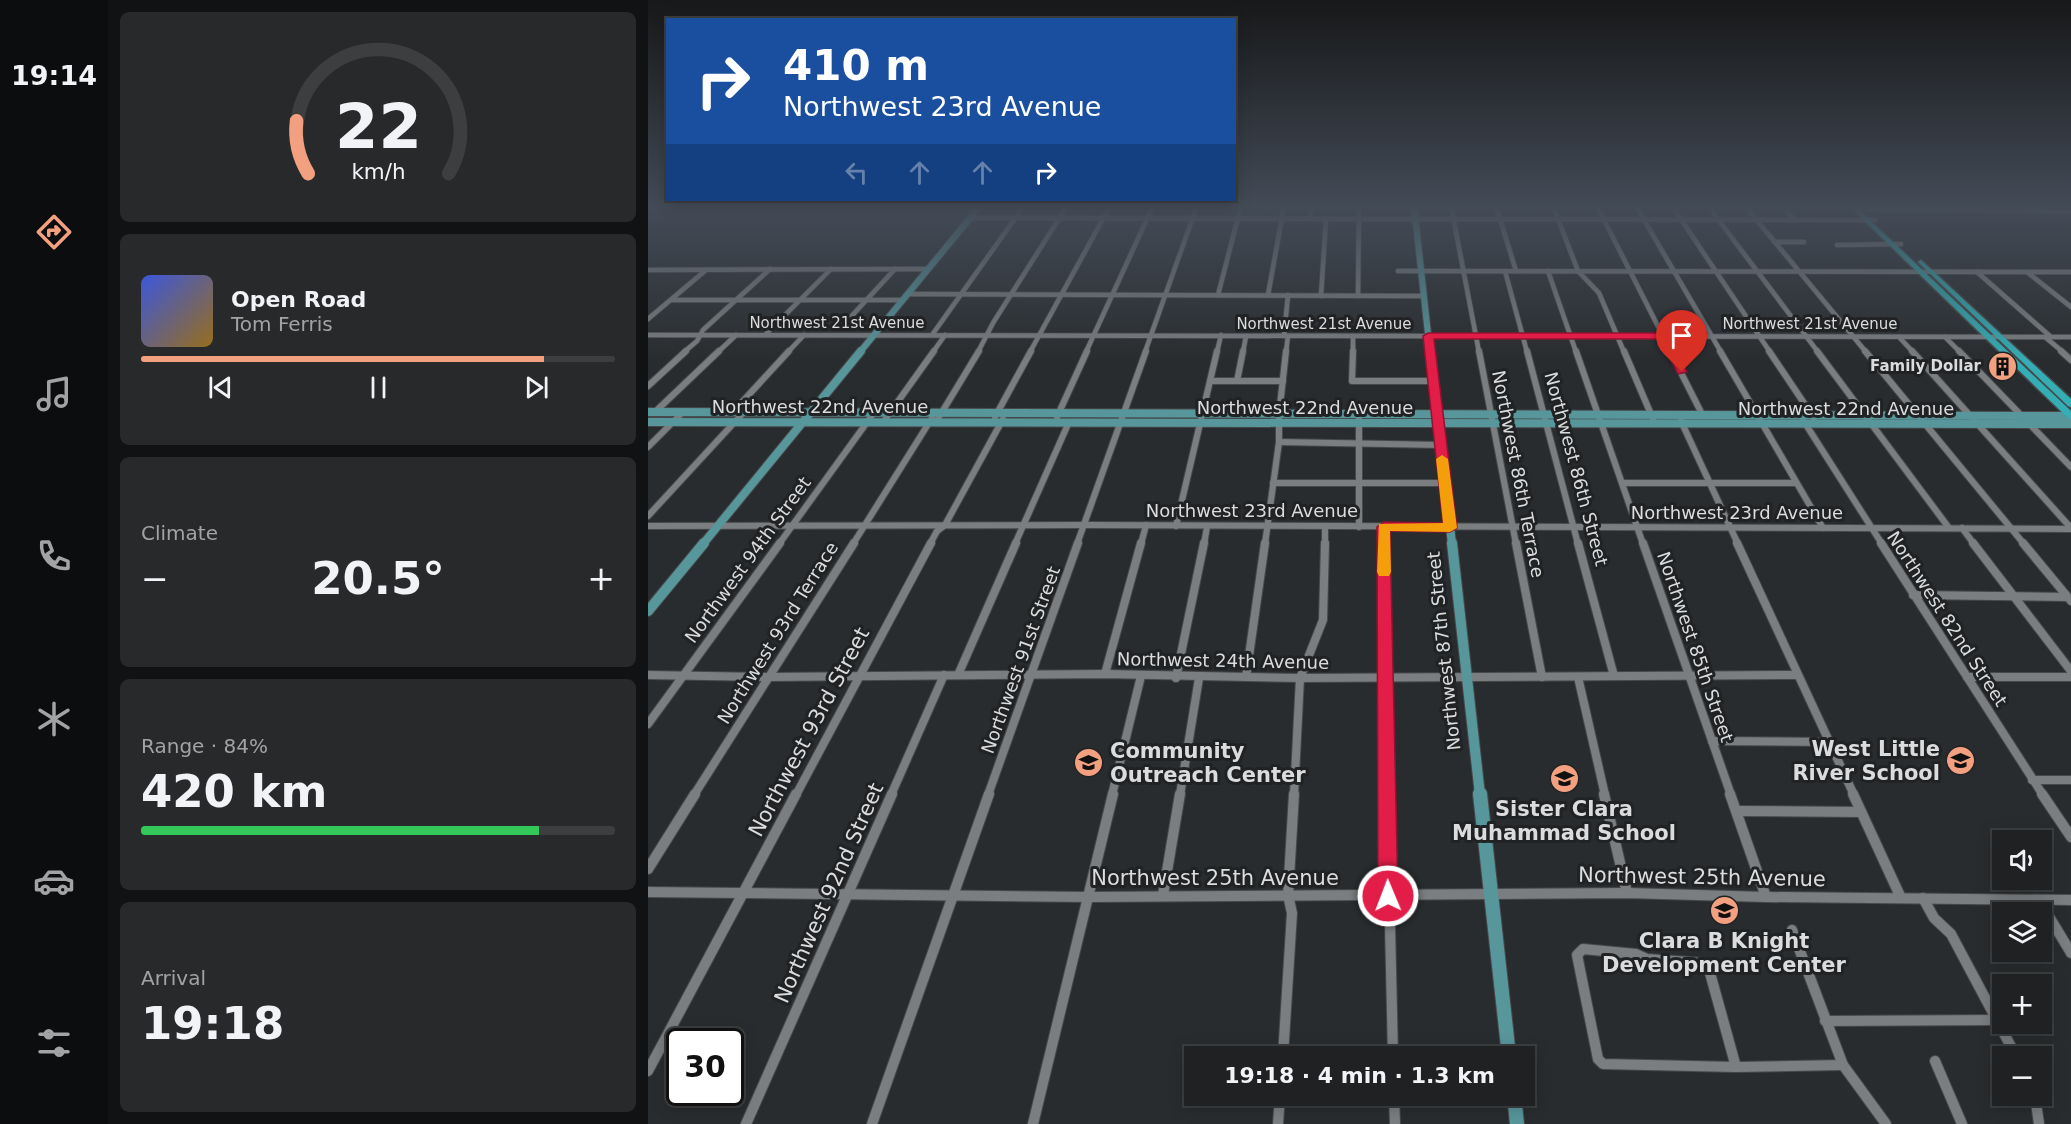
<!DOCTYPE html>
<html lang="en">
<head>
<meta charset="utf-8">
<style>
  :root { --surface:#1f2122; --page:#27292a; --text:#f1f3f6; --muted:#a1a3a5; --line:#3c3e40; --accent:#f2a07f }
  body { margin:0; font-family:"DejaVu Sans",sans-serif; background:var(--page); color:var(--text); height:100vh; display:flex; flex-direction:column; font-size:22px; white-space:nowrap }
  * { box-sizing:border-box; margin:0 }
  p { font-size:20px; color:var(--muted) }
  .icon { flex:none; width:33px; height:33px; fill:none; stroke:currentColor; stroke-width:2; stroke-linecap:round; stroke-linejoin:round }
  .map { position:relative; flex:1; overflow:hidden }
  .panel { display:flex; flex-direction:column; gap:12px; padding:12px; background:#111213; width:540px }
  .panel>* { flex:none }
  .guide { position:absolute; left:18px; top:18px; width:570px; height:183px; border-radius:0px; box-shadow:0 3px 15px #0003,0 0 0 2px var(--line); background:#1a4fa0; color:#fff; overflow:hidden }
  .fabs { position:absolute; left:1344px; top:830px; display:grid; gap:12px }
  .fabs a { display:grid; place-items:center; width:60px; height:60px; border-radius:0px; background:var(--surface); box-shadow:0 3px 15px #0003,0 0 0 2px var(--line); font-size:30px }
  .speed { position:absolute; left:18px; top:1028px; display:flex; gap:12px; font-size:30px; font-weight:700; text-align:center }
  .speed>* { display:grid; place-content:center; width:78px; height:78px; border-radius:50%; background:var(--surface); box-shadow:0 3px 15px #0003,0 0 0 2px var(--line); line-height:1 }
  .speed .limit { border:3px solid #111; border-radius:9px; background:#fff; color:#111 }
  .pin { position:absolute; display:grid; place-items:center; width:51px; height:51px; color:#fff; margin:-62px -26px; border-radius:50% 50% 50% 0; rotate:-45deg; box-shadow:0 0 6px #0007 }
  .pin .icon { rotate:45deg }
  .me { position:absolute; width:66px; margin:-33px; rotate:359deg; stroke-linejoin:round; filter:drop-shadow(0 0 4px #0008) }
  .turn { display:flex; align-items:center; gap:21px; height:126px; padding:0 18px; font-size:27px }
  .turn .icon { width:78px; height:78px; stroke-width:2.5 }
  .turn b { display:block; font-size:42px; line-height:51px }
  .lanes { display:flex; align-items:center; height:57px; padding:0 18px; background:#0003; justify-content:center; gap:30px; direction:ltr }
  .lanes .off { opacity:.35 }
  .big { font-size:45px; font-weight:700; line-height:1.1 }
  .panel .tile { flex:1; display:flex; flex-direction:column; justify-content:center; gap:9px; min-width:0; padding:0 21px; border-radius:9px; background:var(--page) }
  .panel .dial { align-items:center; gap:0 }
  .dial svg { height:156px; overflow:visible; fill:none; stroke:var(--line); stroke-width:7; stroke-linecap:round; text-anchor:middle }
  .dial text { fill:var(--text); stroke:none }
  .song { display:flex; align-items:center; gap:18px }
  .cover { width:72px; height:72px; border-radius:9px; background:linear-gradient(135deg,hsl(230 70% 55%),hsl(40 70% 35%)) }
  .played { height:6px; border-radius:3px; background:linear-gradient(90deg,var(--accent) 85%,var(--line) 85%) }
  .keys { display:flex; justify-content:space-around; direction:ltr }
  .heat { display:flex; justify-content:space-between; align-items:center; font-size:33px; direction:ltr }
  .charge { height:9px; border-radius:4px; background:linear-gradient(90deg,#34c759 84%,var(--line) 0) }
  .trip { position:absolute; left:536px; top:1046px; width:351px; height:60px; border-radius:0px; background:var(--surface); box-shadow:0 3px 15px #0003,0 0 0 2px var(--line); font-weight:700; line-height:60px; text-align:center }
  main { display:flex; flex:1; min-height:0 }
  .tab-bar { display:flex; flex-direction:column; width:108px; justify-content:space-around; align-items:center; background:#0c0d0e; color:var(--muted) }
  .tab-bar .icon { width:42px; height:42px }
  .tab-bar .active { color:var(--accent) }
  .tab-bar b { font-size:27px; color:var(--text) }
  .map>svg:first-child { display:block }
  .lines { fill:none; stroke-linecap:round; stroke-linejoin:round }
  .street-far3-casing { stroke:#46484a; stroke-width:6 }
  .street-far2-casing { stroke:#46484a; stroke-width:8 }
  .street-far1-casing { stroke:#46484a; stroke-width:10 }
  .street-casing { stroke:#46484a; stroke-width:12 }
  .secondary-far3-casing { stroke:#46484a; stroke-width:8 }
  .secondary-far2-casing { stroke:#46484a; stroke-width:10 }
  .secondary-far1-casing { stroke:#46484a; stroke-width:12 }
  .secondary-casing { stroke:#46484a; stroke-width:16 }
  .primary-casing { stroke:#46484a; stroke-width:3 }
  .street-far3 { stroke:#7b7e80; stroke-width:4.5 }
  .street-far2 { stroke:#7b7e80; stroke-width:6 }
  .street-far1 { stroke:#7b7e80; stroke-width:8 }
  .street { stroke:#7b7e80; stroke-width:10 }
  .secondary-far3 { stroke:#57969b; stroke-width:6 }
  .secondary-far2 { stroke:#57969b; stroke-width:8 }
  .secondary-far1 { stroke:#57969b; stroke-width:10 }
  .secondary { stroke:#57969b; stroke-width:14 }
  .primary { fill:#34aeb5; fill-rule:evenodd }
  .route { fill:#e11d48; stroke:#92132f; stroke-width:1.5 }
  .slow { fill:#f59e0b }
  .labels { text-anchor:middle; stroke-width:6; stroke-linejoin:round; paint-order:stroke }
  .far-street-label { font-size:15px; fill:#dadcdd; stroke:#202224 }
  .far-poi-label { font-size:15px; font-weight:bold; fill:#dadcdd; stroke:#202224; text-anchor:end }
  .street-label { font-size:18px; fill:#dadcdd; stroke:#202224 }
  .near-street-label { font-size:21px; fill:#dadcdd; stroke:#202224 }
  .near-poi-label { font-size:21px; font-weight:bold; fill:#dadcdd; stroke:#202224 }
</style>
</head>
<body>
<main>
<nav class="tab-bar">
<b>19:14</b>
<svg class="icon active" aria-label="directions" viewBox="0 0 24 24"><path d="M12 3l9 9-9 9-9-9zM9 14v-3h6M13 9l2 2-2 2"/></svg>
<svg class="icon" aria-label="music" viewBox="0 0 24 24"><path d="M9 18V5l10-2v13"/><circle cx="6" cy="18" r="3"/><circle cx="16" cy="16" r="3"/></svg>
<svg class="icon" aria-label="phone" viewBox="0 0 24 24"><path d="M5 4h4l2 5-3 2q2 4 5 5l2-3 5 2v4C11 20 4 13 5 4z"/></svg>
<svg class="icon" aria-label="climate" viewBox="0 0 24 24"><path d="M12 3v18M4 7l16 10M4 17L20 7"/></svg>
<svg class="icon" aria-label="car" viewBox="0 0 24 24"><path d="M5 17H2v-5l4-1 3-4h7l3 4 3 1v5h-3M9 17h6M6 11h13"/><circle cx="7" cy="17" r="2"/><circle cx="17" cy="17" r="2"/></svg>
<svg class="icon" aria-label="filters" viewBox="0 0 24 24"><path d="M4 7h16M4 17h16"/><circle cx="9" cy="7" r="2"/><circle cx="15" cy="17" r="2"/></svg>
</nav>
<section class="panel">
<div class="tile dial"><svg viewBox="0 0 100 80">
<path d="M14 69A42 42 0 1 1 86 69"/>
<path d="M14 69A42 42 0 0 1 8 42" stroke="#f2a07f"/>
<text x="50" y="56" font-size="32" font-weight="700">22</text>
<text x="50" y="72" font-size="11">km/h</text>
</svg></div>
<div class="tile">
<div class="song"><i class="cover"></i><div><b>Open Road</b><p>Tom Ferris</p></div></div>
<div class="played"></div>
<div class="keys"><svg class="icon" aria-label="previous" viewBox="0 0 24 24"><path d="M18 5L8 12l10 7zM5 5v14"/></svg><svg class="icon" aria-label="pause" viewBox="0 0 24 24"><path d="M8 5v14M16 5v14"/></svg><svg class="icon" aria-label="next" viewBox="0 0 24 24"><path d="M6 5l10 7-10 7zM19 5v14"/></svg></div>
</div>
<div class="tile"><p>Climate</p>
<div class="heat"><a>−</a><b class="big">20.5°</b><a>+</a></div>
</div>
<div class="tile"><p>Range · 84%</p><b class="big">420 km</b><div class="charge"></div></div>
<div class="tile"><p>Arrival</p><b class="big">19:18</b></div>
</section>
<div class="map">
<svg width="1423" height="1124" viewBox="0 0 1423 1124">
  <rect width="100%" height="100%" fill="#292c2e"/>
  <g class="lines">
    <defs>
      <g id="street-far3">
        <polyline points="803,206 831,352"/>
        <polyline points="848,206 868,271"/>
        <polyline points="905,206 930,271 951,293 976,352"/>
        <polyline points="949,206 1023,352"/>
        <polyline points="988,206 1073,352"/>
        <polyline points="1024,206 1122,352"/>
        <polyline points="1060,206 1170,352"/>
        <polyline points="1097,206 1218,352"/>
        <polyline points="1134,206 1146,219"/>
        <polyline points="1208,209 1423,212"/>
        <polyline points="322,218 1227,220"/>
        <polyline points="662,219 663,206"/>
        <polyline points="1126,242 1156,242"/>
        <polyline points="1189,245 1253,244"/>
        <polyline points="0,270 280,269"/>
        <polyline points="750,271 1423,272"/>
        <polyline points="857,271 879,352"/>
        <polyline points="900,271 928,352"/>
        <polyline points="1329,272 1403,337"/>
        <polyline points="1379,272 1423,307"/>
        <polyline points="260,294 776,296"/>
        <polyline points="570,295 593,206"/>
        <polyline points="620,295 636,206"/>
        <polyline points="673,296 678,219"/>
        <polyline points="710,296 711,206"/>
        <polyline points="23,300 254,300"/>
        <polyline points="0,319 58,270"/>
        <polyline points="199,321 247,269"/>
        <polyline points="0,335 1423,337"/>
        <polyline points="117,335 183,269"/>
        <polyline points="284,335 376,206"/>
        <polyline points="636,336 640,295"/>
        <polyline points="1251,337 1265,352"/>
        <polyline points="1297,337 1312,352"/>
        <polyline points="1397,337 1415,352"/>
        <polyline points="36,352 49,341 55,330 122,269"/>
        <polyline points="70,352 88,335"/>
        <polyline points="140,352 156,335"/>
        <polyline points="285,352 297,335"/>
        <polyline points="330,352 345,323 419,206"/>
        <polyline points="382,352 462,206"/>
        <polyline points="438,352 505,206"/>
        <polyline points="497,352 549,206"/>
        <polyline points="569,352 573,335"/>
        <polyline points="595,352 598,336"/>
        <polyline points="638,352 640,336"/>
        <polyline points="705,352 705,336"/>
      </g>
      <g id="street-far2">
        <polyline points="705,351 704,381 786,381"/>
        <polyline points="831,351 868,544"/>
        <polyline points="879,351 930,544"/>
        <polyline points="928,351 995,544"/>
        <polyline points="976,351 1005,419"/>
        <polyline points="1022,351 1055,416"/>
        <polyline points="1072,351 1175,528"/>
        <polyline points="1121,351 1166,418"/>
        <polyline points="1169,351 1301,528"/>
        <polyline points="1217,351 1376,544"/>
        <polyline points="1264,351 1423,528"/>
        <polyline points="1311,351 1423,467"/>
        <polyline points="1413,351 1423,360"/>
        <polyline points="564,381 635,381"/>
        <polyline points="589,381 595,351"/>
        <polyline points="0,386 38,351"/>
        <polyline points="7,412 71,351"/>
        <polyline points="84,413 141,351"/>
        <polyline points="711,415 711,527"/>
        <polyline points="347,417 383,351"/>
        <polyline points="409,417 439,351"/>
        <polyline points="1155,420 1234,544"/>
        <polyline points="236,421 286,351"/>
        <polyline points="1033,421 1090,544"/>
        <polyline points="288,422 331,351"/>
        <polyline points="631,442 793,445"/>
        <polyline points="0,447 34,413"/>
        <polyline points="625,483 797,483"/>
        <polyline points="974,483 1148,483"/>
        <polyline points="0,516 95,413"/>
        <polyline points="0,526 437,525 1423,529"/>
        <polyline points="528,526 569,351"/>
        <polyline points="736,527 736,544"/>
        <polyline points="1314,528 1326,544"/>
        <polyline points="131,544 225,414"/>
        <polyline points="205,544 284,418"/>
        <polyline points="282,544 289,531 297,525 355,419"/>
        <polyline points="367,544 421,422"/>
        <polyline points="429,544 498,351"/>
        <polyline points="493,544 498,525"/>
        <polyline points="556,544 559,527"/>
        <polyline points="617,544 631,442 631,415 638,351"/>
        <polyline points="677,544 677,527"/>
      </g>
      <g id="street-far1">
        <polyline points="736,543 739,795"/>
        <polyline points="868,543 894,677"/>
        <polyline points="930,543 966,676"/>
        <polyline points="995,543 1083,795"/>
        <polyline points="1089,543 1206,795"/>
        <polyline points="1233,543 1395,795"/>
        <polyline points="1325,543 1423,671"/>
        <polyline points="1375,543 1423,601"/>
        <polyline points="1265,595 1419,597"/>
        <polyline points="457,674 493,543"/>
        <polyline points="0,675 121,677 457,674 652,678 1149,675"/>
        <polyline points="310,675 368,543"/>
        <polyline points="598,677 617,543"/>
        <polyline points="930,677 957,795"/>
        <polyline points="1319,677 1423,677"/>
        <polyline points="528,678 556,543"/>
        <polyline points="0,724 132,543"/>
        <polyline points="1064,741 1180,742"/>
        <polyline points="1384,780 1423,780"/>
        <polyline points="46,795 206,543"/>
        <polyline points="148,795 283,543"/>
        <polyline points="243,795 296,675"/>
        <polyline points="340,795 430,543"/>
        <polyline points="464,795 493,676"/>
        <polyline points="532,795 551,678"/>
        <polyline points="646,795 652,678 675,620 677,543"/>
      </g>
      <g id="street">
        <polyline points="739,794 745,1056"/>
        <polyline points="956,794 979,893"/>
        <polyline points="1082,794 1118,897"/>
        <polyline points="1205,794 1253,898"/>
        <polyline points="1394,794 1423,837"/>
        <polyline points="1089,811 1213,812"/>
        <polyline points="0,869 47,794"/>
        <polyline points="0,892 441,897 979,893 1118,897 1423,900"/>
        <polyline points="515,895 532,794"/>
        <polyline points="1275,898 1286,918 1303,934 1368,1056"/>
        <polyline points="1391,900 1423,953"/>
        <polyline points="1144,930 1195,1065 1238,1124"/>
        <polygon points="935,949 988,954 999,959 1055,963 1062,973 1088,1067 955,1064 950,1059 929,955"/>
        <polyline points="1177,1021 1351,1020"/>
        <polyline points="635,1056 644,913 640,895 646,794"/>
        <polyline points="1287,1061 1314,1124"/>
        <polyline points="1088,1067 1195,1065"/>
        <polyline points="0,1071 148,794"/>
        <polyline points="746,1095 747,1124"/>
        <polyline points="1387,1095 1391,1124"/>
        <polyline points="98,1124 244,794"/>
        <polyline points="224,1124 341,794"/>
        <polyline points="385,1124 465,794"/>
        <polyline points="630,1124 632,1095"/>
      </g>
      <g id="secondary-far3">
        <polyline points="766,206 782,352"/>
        <polyline points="212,352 332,206"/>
      </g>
      <g id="secondary-far2">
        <polyline points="782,351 804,544"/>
        <polyline points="0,412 1423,416"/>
        <polyline points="0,422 1423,424"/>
        <polyline points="55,544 213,351"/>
      </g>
      <g id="secondary-far1">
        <polyline points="804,543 832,795"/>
        <polyline points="0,611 56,543"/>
      </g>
      <g id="secondary">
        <polyline points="832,794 861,1056"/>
        <polyline points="866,1095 869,1124"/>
      </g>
      <g id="primary">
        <polygon points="1201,206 1207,206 1423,411 1423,419 1420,418"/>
        <polygon points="1273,260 1423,399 1423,407 1420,406 1271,263 1270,262"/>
      </g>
    </defs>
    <use href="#street-far3" class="street-far3-casing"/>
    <use href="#street-far2" class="street-far2-casing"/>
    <use href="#street-far1" class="street-far1-casing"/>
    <use href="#street" class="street-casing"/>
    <use href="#secondary-far3" class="secondary-far3-casing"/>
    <use href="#secondary-far2" class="secondary-far2-casing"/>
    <use href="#secondary-far1" class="secondary-far1-casing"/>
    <use href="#secondary" class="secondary-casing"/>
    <use href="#primary" class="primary-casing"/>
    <use href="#street-far3" class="street-far3"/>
    <use href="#street-far2" class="street-far2"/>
    <use href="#street-far1" class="street-far1"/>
    <use href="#street" class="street"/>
    <use href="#secondary-far3" class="secondary-far3"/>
    <use href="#secondary-far2" class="secondary-far2"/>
    <use href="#secondary-far1" class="secondary-far1"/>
    <use href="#secondary" class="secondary"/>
    <use href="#primary" class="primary"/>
  </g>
  <linearGradient id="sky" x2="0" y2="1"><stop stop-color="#171819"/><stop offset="0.57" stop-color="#434b57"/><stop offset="1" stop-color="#434b57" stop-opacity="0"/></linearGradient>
  <rect width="1423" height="363" fill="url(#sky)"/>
  <polygon class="route" points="780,333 1016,333 1021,336 1039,372 1030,374 1012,339 786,339 809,528 802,532 742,531 750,896 747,902 740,905 733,902 730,896 729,527 736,522 795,523 775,336"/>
  <polygon class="slow" points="794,455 800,459 809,528 802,532 742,531 743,572 741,576 731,576 729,572 731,524 795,523 788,459"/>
  <defs>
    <symbol id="building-disc" viewBox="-11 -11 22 22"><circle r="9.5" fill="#f2a07f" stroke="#202224"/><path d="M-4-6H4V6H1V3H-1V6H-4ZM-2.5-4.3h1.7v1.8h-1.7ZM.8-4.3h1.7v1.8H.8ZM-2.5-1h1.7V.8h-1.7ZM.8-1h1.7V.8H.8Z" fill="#111"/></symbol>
    <symbol id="school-disc" viewBox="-11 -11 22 22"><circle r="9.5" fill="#f2a07f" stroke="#202224"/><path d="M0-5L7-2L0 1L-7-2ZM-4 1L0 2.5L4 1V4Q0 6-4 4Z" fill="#111"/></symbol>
  </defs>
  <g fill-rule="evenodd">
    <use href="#building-disc" x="1338" y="350" width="33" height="33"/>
    <use href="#school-disc" x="1296" y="744" width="33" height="33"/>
    <use href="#school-disc" x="424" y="746" width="33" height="33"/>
    <use href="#school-disc" x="900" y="762" width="33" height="33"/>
    <use href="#school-disc" x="1060" y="894" width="33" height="33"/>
  </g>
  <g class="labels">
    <g class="far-street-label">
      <text x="189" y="328">Northwest 21st Avenue</text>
      <text x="676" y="329">Northwest 21st Avenue</text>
      <text x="1162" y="329">Northwest 21st Avenue</text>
    </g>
    <g class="far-poi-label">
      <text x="1333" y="371">Family Dollar</text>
    </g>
    <g class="street-label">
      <text x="172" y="413">Northwest 22nd Avenue</text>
      <text x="657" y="414">Northwest 22nd Avenue</text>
      <text x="1198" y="415">Northwest 22nd Avenue</text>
      <text transform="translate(928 469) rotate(75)" y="6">Northwest 86th Street</text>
      <text transform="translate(870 474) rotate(79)" y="6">Northwest 86th Terrace</text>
      <text x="604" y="517">Northwest 23rd Avenue</text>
      <text x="1089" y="519">Northwest 23rd Avenue</text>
      <text transform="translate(100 560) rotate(-54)" y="6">Northwest 94th Street</text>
      <text transform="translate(1299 619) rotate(57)" y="6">Northwest 82nd Street</text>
      <text transform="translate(130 633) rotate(-58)" y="6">Northwest 93rd Terrace</text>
      <text transform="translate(1047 647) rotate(71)" y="6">Northwest 85th Street</text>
      <text transform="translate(796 651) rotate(-96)" y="6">Northwest 87th Street</text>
      <text transform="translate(373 660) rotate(-70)" y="6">Northwest 91st Street</text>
      <text transform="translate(575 661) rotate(1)" y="6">Northwest 24th Avenue</text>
    </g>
    <g class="near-street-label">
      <text transform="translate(161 732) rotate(-62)" y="7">Northwest 93rd Street</text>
      <text transform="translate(1054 877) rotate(1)" y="7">Northwest 25th Avenue</text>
      <text x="567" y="885">Northwest 25th Avenue</text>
      <text transform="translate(181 893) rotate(-66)" y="7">Northwest 92nd Street</text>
    </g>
    <g class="near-poi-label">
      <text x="1292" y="756" text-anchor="end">West Little<tspan x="1292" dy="24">River School</tspan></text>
      <text x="462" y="758" text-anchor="start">Community<tspan x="462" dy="24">Outreach Center</tspan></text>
      <text x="916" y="816">Sister Clara<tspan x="916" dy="24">Muhammad School</tspan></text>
      <text x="1076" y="948">Clara B Knight<tspan x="1076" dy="24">Development Center</tspan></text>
    </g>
  </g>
</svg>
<div class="fabs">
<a><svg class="icon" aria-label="sound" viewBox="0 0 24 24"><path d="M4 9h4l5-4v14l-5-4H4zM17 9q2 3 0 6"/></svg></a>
<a><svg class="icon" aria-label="layers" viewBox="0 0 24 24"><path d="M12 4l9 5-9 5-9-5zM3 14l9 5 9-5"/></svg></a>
<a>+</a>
<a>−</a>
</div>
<div class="speed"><div class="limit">30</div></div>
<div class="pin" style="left:1034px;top:372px;background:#d93025"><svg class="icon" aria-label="arrive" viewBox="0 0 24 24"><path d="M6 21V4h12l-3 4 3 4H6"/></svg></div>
<svg class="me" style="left:740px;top:896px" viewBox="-20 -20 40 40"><circle r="17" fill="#e11d48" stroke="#fff" stroke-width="3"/><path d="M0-11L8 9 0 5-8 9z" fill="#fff"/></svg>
<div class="trip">19:18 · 4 min · 1.3 km</div>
<div class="guide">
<div class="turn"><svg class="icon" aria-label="right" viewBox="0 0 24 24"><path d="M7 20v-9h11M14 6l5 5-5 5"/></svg><div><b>410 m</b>Northwest 23rd Avenue</div></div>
<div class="lanes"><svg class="icon off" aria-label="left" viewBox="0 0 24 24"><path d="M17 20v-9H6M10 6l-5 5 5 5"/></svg><svg class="icon off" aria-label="ahead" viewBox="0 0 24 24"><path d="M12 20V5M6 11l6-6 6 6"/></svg><svg class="icon off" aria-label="ahead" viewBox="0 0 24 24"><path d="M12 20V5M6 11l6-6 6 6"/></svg><svg class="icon" aria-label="right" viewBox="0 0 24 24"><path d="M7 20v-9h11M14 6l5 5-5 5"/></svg></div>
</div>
</div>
</main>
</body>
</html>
